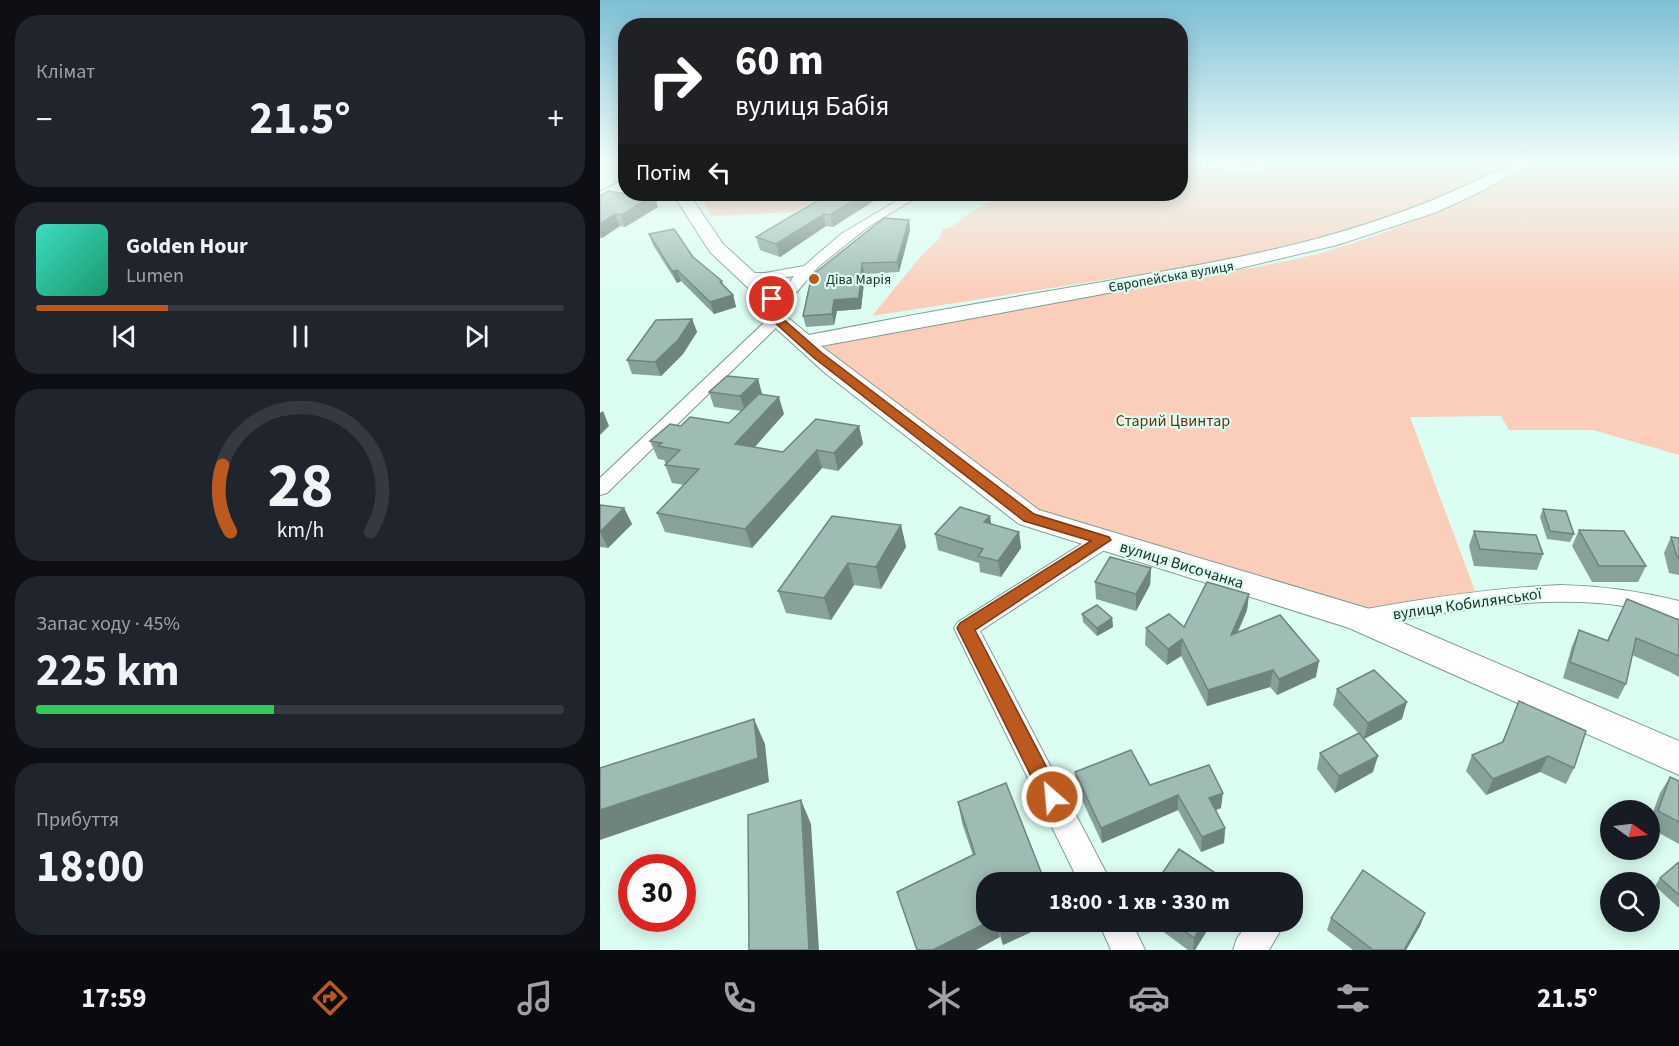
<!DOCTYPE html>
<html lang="uk">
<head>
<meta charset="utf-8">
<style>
  :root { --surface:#171b24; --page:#20242c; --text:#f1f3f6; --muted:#9ea1a6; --line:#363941; --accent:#bb591f }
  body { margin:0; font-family:"Source Sans 3",sans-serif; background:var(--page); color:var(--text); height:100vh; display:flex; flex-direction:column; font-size:22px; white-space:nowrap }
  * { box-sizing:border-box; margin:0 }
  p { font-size:20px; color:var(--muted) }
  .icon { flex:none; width:33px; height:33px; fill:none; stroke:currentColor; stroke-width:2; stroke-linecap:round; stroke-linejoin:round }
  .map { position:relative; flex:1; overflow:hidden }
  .details { display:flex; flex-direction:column; gap:15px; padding:15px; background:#0d0f14; width:600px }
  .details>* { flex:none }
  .guide { position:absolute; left:18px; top:18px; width:570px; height:183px; border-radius:24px; box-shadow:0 3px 15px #0003; background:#202124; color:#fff; overflow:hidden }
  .needle { width:39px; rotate:104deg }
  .controls { position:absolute; left:1000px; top:800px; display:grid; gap:12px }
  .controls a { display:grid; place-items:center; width:60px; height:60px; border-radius:50%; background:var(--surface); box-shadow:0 3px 15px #0003; font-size:30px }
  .speed { position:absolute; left:18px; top:854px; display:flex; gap:12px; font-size:30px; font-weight:700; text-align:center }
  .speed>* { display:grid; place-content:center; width:78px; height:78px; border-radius:50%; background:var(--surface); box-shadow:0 3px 15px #0003; line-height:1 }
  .speed .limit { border:9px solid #d22; background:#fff; color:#111 }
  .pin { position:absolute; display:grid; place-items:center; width:51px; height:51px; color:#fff; margin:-26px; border:3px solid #fff; border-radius:50%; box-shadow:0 2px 6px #0007 }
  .me { position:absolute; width:66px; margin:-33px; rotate:333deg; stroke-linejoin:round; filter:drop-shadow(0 0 4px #0008) }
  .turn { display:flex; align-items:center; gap:21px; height:126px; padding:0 18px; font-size:27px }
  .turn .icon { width:78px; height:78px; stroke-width:2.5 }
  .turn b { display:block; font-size:42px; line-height:51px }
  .then { display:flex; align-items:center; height:57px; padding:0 18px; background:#0003; gap:12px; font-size:22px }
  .big { font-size:45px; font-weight:700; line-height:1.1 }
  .details .widget { flex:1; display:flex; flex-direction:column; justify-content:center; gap:9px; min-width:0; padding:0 21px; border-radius:24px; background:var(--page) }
  .details .dial { align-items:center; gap:0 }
  .dial svg { height:156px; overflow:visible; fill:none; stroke:var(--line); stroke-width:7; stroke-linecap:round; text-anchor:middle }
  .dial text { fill:var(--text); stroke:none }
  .song { display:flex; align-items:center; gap:18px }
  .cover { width:72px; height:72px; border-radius:9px; background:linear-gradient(135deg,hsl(170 70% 55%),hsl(160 70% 35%)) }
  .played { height:6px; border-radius:3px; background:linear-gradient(90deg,var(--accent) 25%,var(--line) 25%) }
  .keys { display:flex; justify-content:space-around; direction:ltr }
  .heat { display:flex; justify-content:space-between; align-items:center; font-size:33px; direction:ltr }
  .charge { height:9px; border-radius:4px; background:linear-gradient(90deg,#34c759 45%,var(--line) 0) }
  .trip { position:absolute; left:376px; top:872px; width:327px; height:60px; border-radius:24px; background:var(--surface); box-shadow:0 3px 15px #0003; font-weight:700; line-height:60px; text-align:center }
  .tabs { display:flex; height:96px; justify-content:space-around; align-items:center; background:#090b0e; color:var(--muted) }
  .tabs .icon { width:42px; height:42px }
  .tabs .active { color:var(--accent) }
  .tabs b { font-size:27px; color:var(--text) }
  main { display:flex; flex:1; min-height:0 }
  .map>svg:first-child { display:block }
  .green { fill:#faceba }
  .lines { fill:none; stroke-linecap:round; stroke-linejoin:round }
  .street-casing { stroke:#7e9c93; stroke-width:2 }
  .secondary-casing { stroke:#7e9c93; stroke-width:2 }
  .street { fill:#fff; fill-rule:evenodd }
  .secondary { fill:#fff; fill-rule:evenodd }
  .wall { fill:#88a29a }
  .shaded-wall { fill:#6f847d }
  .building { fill:#9ebcb3; stroke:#6f847d; stroke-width:1.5 }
  .route { fill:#bb591f; stroke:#7a3a14; stroke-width:1.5 }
  .poi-dot { fill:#bb591f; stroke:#dcfdf2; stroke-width:2 }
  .labels { text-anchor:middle; stroke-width:4.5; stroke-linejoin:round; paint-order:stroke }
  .far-street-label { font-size:14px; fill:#23302c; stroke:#dcfdf2 }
  .far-poi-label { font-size:14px; fill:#23302c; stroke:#dcfdf2; text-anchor:start }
  .park-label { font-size:16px; fill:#6a3111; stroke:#dcfdf2 }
  .street-label { font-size:16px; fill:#23302c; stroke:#dcfdf2 }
</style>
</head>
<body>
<main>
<section class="details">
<div class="widget"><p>Клімат</p>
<div class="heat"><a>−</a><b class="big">21.5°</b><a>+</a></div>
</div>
<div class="widget">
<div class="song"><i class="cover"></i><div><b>Golden Hour</b><p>Lumen</p></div></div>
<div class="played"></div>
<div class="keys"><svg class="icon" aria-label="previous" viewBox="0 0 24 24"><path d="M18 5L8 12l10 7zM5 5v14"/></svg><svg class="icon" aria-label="pause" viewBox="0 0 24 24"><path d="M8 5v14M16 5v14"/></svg><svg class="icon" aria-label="next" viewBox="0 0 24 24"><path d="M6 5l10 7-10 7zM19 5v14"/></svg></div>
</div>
<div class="widget dial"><svg viewBox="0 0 100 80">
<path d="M14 69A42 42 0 1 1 86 69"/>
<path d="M14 69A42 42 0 0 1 10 35" stroke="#bb591f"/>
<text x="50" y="56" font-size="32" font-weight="700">28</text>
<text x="50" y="72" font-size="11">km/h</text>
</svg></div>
<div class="widget"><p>Запас ходу · 45%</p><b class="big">225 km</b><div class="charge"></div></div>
<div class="widget"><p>Прибуття</p><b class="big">18:00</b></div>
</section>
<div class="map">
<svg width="1079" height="950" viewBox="0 0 1079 950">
  <rect width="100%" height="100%" fill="#dcfdf2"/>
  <g class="green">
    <polygon points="668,161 914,161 876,184 778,222 670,254 272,316 321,256 339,239 343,229 353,226 363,217 400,196 386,194 580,194 581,165 658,173"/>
    <path d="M938,161H1079V455L993,430H909L901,416L810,417L875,591L761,619L429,517L203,343L656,267C680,262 704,258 728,251C800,229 872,199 938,161Z"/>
    <polygon points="99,194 225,194 194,212 111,216"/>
  </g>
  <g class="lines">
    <defs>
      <g id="street">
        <polygon points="308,194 322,194 268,227 218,267 195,294 182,322 7,493 0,495 0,478 170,317 179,296 194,276 165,281 139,279 137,276 139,273 165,273 204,266 241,234"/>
        <polygon points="504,533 512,535 515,540 512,545 380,631 511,882 479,882 354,628 358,622 496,535"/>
        <path d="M960,585C1001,586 1039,591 1079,601V619C1052,612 1026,605 998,603C918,597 839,613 761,628L753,625L749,619L753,613L761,610C827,598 893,588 960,585Z"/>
        <polygon points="498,921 531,921 545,950 511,950"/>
        <polygon points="650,921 686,921 669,950 633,950 637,938"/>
      </g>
      <g id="secondary">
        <path d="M915,161H932L884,190L837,212L737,245L628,271L221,346L439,510L773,610L1079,741V775L749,628L419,524L225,373L170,323L162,301L110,252L73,194H89L123,244L179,295L187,317L209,335C308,315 408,298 508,281C655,256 782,233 915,161Z"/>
        <polygon points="26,178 26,190 0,204 0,192"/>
      </g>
    </defs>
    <use href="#street" class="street-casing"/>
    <use href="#secondary" class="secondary-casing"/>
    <use href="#street" class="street"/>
    <use href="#secondary" class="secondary"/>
  </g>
  <g class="wall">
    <polygon points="611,161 657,161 653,166"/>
    <polygon points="229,194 233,227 226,226 180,257 160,250 156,237"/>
    <polygon points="0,196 58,207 25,227 20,226 2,238 0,238"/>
    <polygon points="309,220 310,230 299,272 265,274 261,309 237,311 234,325 206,327 203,316"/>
    <polygon points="49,234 93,257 122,281 124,286 133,295 136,307 114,314 81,281 77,283 53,245"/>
    <polygon points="92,319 97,332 83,354 61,376 32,374 27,360"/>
    <polygon points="158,379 162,394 161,395 184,414 155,447 183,452 259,426 263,444 238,471 222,468 152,548 65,532 57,513 84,485 72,483 65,465 66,464 64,460 58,459 50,441 81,426 129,423 142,411 114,407 109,392"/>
    <polygon points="0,505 24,508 32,524 8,548 0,547"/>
    <polygon points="943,509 974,534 970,542 947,539 940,517"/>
    <polygon points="390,516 391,524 419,532 421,548 401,577 380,572 379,563 338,550 335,534"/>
    <polygon points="301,525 306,547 281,589 254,585 231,620 186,613 178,591"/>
    <polygon points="979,530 1046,566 1038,582 992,582 972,546"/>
    <polygon points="874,531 943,554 937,570 874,566 869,546"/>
    <polygon points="1071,537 1079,538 1079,575 1069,573 1064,553"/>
    <polygon points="551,568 550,585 536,611 496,599 495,582"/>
    <polygon points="649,594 647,610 638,632 716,677 677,695 670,687 607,706 581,656 567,665 545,645 546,628 584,627"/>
    <polygon points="1027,599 1079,620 1079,677 1070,672 1032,655 1026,684 1018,699 963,678 972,646 979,630 1007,640"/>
    <polygon points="482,614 512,618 513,627 497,636 483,622"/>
    <polygon points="737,689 802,719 764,739 773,772 735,793 717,769 720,753 759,734 733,705"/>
    <polygon points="919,701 974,768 966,784 940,772 886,795 866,771 872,755 902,742"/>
    <polygon points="475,772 550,785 621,808 616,810 625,828 624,843 601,852 578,810 502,843 476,787"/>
    <polygon points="1070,777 1079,781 1079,844 1050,828 1050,820 1060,793"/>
    <polygon points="358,802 455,921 403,945 362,823"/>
    <polygon points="1079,862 1079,908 1055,886 1060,878"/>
    <polygon points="825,913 820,926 806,950 753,950 727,930 731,918"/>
    <polygon points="549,921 613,921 595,950 588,950"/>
  </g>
  <g class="shaded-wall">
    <polygon points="264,194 285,194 233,227 230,215"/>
    <polygon points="54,195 58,207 25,227 21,215"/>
    <polygon points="15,214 20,226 2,238 0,233 0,224"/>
    <polygon points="224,214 226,226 180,257 176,244"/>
    <polygon points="309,220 310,230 299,272 297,262"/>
    <polygon points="262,263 265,274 261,309 237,311 234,325 232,314 234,300"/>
    <polygon points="77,270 81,281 77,283 72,271"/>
    <polygon points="133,295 136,307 114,314 110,302"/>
    <polygon points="92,319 97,332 83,354 61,376 55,362"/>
    <polygon points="158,379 162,394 145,411 140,396"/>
    <polygon points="179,397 184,414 141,462 135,444"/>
    <polygon points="3,411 9,426 0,435 0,413"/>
    <polygon points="259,426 263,444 238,471 234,453"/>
    <polygon points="217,450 222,468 152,548 145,529"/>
    <polygon points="24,508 32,524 8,548 0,532"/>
    <polygon points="390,516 392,531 384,522"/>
    <polygon points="301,525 306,547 281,589 276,567"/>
    <polygon points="419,532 421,548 401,577 398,561"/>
    <polygon points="248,563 254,585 231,620 224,598"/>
    <polygon points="551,568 550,585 536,611 536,594"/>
    <polygon points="649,594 647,610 629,651 631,635"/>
    <polygon points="512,618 513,627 497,636 497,628"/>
    <polygon points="582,639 581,656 567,665 568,649"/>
    <polygon points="719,661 716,677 677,695 679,679"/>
    <polygon points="673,670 670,687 607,706 608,690"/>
    <polygon points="807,702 802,719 764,739 768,723"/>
    <polygon points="154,719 165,744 169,782 0,840 0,810"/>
    <polygon points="778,756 773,772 735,793 739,776"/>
    <polygon points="948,756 940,772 886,795 893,779"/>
    <polygon points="623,793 621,808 608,813 609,798"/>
    <polygon points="578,795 578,810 502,843 501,828"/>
    <polygon points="201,800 211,824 219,950 209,950"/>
    <polygon points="625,828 624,843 601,852 602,837"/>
    <polygon points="825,913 820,926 806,950 804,950"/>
    <polygon points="390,921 397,921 400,937 376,950 333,950"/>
    <polygon points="408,921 455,921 403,945 399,925"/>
    <polygon points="605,921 613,921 595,950 593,950 594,938"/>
  </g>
  <g class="building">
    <polygon points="8,191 26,194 54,195 21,215 15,214 0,224 0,196"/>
    <polygon points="229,194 264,194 230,215 224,214 176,244 156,237"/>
    <polygon points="284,218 309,220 297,262 262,263 259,298 234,300 232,314 203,316 211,279 215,273"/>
    <polygon points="74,229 93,257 122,281 120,282 133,295 110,302 77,270 72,271 49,234"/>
    <polygon points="92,319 78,340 55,362 27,360 56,320"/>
    <polygon points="127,376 158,379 140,396 109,392"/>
    <polygon points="159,394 179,397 135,444 183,452 216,419 259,426 234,453 217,450 145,529 57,513 99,469 65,465 80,450 58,446 62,443 50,441 70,424 81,426 90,417 129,423"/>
    <polygon points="0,505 24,508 0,532"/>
    <polygon points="360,507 390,516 384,522 419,532 398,561 378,556 383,549 335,534"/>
    <polygon points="943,509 966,511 974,534 950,531"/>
    <polygon points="232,516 301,525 276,567 248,563 224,598 178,591"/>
    <polygon points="979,530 1024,531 1046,566 999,566"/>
    <polygon points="874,531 936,535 943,554 880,549"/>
    <polygon points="1071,537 1079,538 1079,558 1077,557"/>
    <polygon points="510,557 551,568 536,594 495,582"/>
    <polygon points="607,582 649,594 631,635 680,615 719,661 679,679 673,670 608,690 582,639 568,649 546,628 569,614 584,627"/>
    <polygon points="1027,599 1079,620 1079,656 1036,638 1026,684 970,662 979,630 1008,641"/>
    <polygon points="497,605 512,618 497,628 482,614"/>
    <polygon points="774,670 807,702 768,723 737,689"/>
    <polygon points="919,701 986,731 974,768 948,756 893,779 872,755 903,742"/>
    <polygon points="154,719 158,758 0,810 0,768"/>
    <polygon points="759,733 778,756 739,776 720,753"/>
    <polygon points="531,750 550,785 609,765 623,793 609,798 625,828 602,837 578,795 501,828 475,772"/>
    <polygon points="1070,777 1079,781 1079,822 1058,811"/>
    <polygon points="406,783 445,882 387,882 387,921 390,921 333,950 317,950 297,892 375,854 358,802"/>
    <polygon points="201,800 209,950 149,950 148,815"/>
    <polygon points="579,849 629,882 556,882"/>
    <polygon points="1079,862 1079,895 1060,878"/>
    <polygon points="763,870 825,913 804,950 773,950 731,918"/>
    <polygon points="397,921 408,921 399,925"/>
    <polygon points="570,921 605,921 594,938"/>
  </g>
  <linearGradient id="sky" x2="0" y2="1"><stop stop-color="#7dbed4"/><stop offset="0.55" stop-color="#effef9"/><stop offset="1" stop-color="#effef9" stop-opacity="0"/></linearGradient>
  <rect width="1079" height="294" fill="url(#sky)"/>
  <polygon class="route" points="168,297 175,297 182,318 222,353 434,514 509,537 511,540 375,630 459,791 462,797 459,804 452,806 445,804 357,628 360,623 491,541 424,521 214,358 173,321 167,299"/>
  <circle class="poi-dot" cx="214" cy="279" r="6"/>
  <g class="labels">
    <g class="far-street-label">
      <text transform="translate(571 276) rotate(-10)" y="5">Європейська вулиця</text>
    </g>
    <g class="far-poi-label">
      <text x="226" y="284">Діва Марія</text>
    </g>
    <g class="park-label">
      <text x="573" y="426">Старий Цвинтар</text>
    </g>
    <g class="street-label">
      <text transform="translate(582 564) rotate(17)" y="6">вулиця Височанка</text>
      <text transform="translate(867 603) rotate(-8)" y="6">вулиця Кобилянської</text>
    </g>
  </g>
</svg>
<div class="controls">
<a><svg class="needle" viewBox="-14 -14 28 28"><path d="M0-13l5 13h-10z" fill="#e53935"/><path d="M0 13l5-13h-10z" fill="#9ea1a6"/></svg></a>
<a><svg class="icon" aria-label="search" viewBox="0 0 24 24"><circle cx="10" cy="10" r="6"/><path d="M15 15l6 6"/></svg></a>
</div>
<div class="speed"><div class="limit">30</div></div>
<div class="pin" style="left:172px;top:299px;background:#d93025"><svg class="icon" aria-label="arrive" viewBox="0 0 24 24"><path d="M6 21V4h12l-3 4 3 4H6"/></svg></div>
<svg class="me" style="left:452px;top:797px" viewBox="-20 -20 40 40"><circle r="17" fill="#bb591f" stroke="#fff" stroke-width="3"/><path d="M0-11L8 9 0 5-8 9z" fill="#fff"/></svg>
<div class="trip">18:00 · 1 хв · 330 m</div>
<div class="guide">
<div class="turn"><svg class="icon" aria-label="right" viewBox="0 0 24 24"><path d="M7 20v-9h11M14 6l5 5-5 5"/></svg><div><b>60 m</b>вулиця Бабія</div></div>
<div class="then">Потім<svg class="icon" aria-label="left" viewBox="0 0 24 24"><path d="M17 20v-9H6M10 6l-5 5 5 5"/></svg></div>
</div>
</div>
</main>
<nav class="tabs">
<b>17:59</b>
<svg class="icon active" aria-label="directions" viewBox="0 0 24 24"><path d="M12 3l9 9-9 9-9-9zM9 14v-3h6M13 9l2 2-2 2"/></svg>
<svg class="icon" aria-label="music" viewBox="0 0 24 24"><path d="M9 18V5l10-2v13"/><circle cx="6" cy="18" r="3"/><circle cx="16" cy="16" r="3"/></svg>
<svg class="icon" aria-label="phone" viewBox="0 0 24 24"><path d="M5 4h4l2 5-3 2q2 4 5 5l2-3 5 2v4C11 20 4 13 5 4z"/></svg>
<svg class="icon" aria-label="climate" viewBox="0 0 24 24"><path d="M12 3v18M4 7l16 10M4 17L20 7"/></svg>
<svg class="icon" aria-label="car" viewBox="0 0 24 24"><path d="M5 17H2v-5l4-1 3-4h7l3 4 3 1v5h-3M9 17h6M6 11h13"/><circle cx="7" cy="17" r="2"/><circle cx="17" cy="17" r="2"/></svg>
<svg class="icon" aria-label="filters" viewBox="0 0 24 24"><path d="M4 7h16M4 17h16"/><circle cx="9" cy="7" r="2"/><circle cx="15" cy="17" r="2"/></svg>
<b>21.5°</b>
</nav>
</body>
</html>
